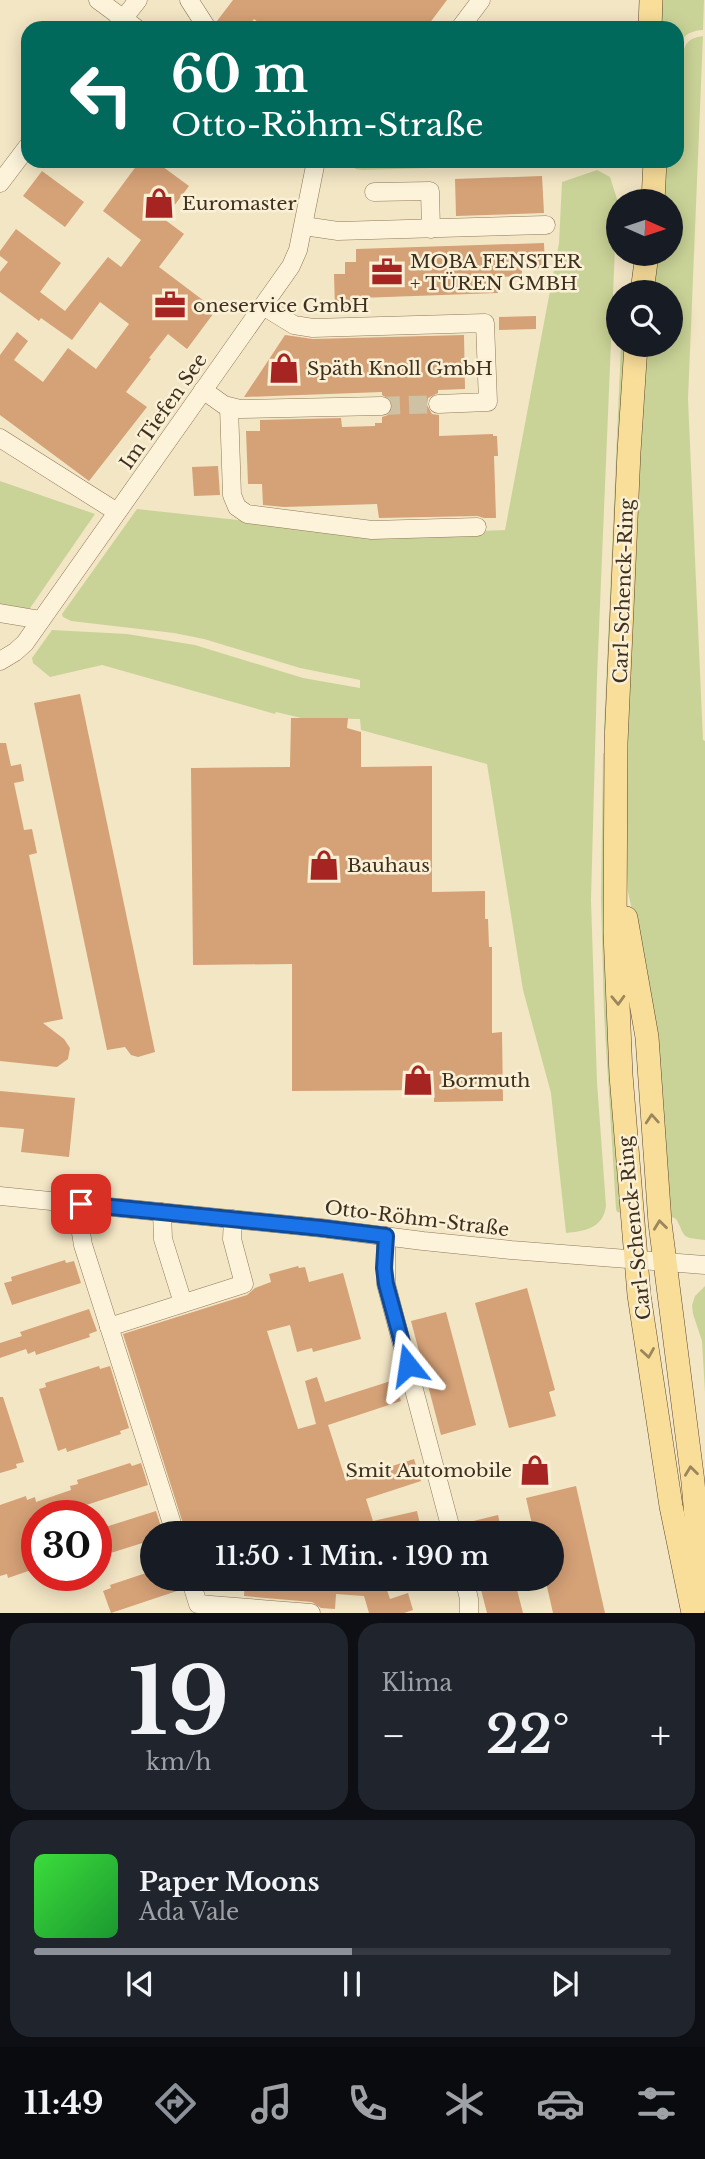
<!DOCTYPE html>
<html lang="de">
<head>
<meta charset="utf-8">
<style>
  :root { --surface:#171b24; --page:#20242c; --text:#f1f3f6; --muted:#9ea1a6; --line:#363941; --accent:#8c9099 }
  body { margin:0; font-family:"Libre Baskerville",serif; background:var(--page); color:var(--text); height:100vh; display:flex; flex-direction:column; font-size:26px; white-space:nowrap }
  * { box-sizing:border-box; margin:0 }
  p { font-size:23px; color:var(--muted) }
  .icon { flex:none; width:38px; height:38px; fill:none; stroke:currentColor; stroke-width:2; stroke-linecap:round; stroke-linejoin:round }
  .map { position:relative; height:1613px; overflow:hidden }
  .sheet { display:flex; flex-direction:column; gap:10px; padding:10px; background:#0d0f14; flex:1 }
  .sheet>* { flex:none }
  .banner { position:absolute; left:21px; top:21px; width:663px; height:147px; border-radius:21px; box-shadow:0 4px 18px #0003; background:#00695c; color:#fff; overflow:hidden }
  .needle { width:46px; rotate:93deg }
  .fabs { position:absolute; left:606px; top:189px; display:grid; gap:14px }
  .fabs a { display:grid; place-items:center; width:77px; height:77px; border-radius:50%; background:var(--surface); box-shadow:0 4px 18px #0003; font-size:35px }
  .speed { position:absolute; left:21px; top:1500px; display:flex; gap:14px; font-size:35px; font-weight:700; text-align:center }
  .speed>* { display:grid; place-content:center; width:91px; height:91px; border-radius:50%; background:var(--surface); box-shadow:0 4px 18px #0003; line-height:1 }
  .speed .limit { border:10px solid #d22; background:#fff; color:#111 }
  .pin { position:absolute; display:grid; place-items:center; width:60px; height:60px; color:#fff; margin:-30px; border-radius:14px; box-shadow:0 4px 10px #0006 }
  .me { position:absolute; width:77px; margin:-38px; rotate:345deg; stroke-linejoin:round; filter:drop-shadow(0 0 5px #0008) }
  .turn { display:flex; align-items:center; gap:24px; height:147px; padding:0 35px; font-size:32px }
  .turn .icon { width:91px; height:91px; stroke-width:2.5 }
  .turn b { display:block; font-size:49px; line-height:60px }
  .big { font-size:52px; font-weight:600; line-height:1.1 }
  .sheet .tile { flex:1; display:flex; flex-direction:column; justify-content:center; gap:10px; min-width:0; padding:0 24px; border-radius:21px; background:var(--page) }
  .sheet .dial { align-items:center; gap:0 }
  .dial b { font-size:91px; line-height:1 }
  .song { display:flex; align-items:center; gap:21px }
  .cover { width:84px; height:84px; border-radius:10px; background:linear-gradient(135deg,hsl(120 70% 55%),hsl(130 70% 35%)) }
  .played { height:7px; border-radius:4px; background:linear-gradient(90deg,var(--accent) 50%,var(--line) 50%) }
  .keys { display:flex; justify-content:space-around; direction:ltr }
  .heat { display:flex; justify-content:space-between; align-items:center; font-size:38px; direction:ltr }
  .sheet .tiles { flex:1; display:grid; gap:10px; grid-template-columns:1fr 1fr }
  .tile:last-child { grid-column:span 2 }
  .trip { position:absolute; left:140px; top:1521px; width:424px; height:70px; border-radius:35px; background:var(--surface); box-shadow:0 4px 18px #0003; font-weight:600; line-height:70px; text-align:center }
  .tab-bar { display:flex; height:112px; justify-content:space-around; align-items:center; background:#090b0e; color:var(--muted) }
  .tab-bar .icon { width:49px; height:49px }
  .tab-bar .active { color:var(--accent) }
  .tab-bar b { font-size:32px; color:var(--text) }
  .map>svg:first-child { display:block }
  .green { fill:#cad397 }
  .building { fill:#d5a177 }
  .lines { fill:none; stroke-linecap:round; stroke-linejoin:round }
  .minor-tunnel { stroke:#cfc1a4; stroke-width:18; stroke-dasharray:18 9; stroke-linecap:butt }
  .minor-casing { stroke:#907859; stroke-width:19 }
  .major-casing { stroke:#5e452d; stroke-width:24 }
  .minor { stroke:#fcf3da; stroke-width:18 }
  .major { stroke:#f9de9a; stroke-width:23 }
  .oneway { stroke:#9c865c }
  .route-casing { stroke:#114b97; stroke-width:18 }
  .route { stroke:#1a73e8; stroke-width:12 }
  .labels { text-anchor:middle; stroke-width:5; stroke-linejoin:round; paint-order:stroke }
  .poi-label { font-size:19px; fill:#3f2f1e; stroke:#f9f0d6; text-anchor:start }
  .street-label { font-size:19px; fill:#3f2f1e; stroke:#f9f0d6 }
</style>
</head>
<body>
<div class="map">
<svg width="705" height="1613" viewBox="0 0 705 1613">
  <rect width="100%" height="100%" fill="#f3e6c5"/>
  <g class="green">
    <path d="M661,0H704L703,30C688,31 681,37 677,50V28H662Z"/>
    <path d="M703,36L688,399L703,740L705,741V1240C679,1237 687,1238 676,1219L670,1216L653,1007L628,892L624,813L642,372L645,345H670V292H652L654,254H670V201H657L659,161H677C677,136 672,60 688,42C692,38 697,37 703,36Z"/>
    <polygon points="349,161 426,163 604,161 599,163 362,170 356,169 350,165"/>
    <path d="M597,170L610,177L617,199L597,677L591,900L597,1082L606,1206C603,1228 586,1231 566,1233L551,1093L523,990L487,764L361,730L360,719L301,718L276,712L275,714L102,665L50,677L33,663L32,658L52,630L127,634L195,645L303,678L360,688V680L300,668L204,639L174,633L71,621L63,617L62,614L137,509L374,535L505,530L559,243L562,182Z"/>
    <polygon points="621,345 627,345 606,736 604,729"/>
    <polygon points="0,481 95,514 26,614 0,610"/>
    <polygon points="606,750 622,1213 617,1212 616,1209 604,1014 601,899 603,754"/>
    <polygon points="705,1286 705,1393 702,1341 693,1314 692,1305 695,1296"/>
  </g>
  <g class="building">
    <polygon points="233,0 447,0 426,28 266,28 254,19 247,28 227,28 217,21"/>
    <polygon points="140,161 155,161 189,186 164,219 184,234 159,267 216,310 187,349 168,334 149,358 151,359 126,392 147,407 89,481 0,415 0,355 17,332 28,341 14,360 43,382 68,348 96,369 129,324 100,302 72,340 41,318 39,321 0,292 0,272 8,262 0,256 0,251 16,229 61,263 40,292 65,311 108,257 121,267 141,240 103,211"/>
    <polygon points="42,171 84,202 65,227 23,196"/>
    <polygon points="542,176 544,213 456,216 455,179"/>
    <polygon points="544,243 545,268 522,269 522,276 498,277 498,293 359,298 359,309 335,310 334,274 345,274 345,262 356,262 356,249"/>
    <polygon points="536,316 536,329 499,330 499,317"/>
    <polygon points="285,335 313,339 464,335 465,389 438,390 438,393 428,398 427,405 432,414 439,415 439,436 493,434 493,436 497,436 498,456 494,456 496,518 484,518 477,516 379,518 377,504 284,507 263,505 262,484 248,484 246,431 260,431 260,420 341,418 342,427 375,426 375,423 382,423 382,417 388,415 393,406 391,400 382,395 382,392 244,397"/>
    <polygon points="218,466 220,495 194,496 192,467"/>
    <polygon points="80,694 155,1052 138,1057 131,1055 125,1047 107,1050 34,703"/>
    <polygon points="291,718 348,718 347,728 361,732 361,767 432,766 432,892 485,891 485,919 488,919 489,947 492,947 492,1033 502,1032 503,1101 434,1102 434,1090 292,1091 292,964 193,965 191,768 290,767"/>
    <polygon points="0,743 6,743 11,766 21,764 24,781 14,783 24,830 32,829 37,853 29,855 63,1019 43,1023 64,1039 70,1048 68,1059 57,1067 0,1061"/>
    <polygon points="0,1091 75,1098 69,1157 21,1152 24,1129 0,1127"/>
    <polygon points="65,1260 66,1263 74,1261 81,1283 12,1305 4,1283 12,1281 11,1277"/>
    <polygon points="298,1266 299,1268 305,1267 309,1282 343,1273 361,1339 313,1352 312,1348 297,1352 290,1325 267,1331 298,1429 316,1424 305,1381 317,1377 325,1402 394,1380 401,1401 328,1425 346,1481 414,1459 421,1481 366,1499 373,1521 417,1511 422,1533 186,1533 123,1334 247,1295 255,1288 271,1282 269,1274"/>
    <polygon points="527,1288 555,1390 549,1392 556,1416 509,1428 475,1303"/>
    <polygon points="89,1309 97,1331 89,1334 90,1337 36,1355 35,1351 28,1354 26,1349 0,1358 0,1343 22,1336 20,1332"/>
    <polygon points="446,1312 476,1425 441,1435 411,1321"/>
    <polygon points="99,1366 100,1369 110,1366 129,1428 120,1431 121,1434 67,1452 66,1448 58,1451 39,1389 46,1387 45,1383"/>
    <polygon points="0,1397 3,1397 24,1462 16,1464 17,1468 0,1473"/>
    <polygon points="130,1463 132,1466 141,1463 148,1485 77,1508 75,1503 37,1516 37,1568 8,1578 7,1574 0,1576 0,1505 26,1496 27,1500 35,1497 36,1502 71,1490 70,1486 78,1484 77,1480"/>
    <polygon points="576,1486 605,1613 553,1613 545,1578 551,1578 551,1533 534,1533 526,1498"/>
    <polygon points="156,1511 163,1533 152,1533 152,1540 101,1556 100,1553 96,1554 96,1530"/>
    <polygon points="498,1515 502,1533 463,1533 461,1524"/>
    <polygon points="152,1571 152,1578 176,1578 180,1590 111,1613 103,1591 111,1588 110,1585"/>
    <polygon points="245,1578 383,1578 390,1599 408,1593 413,1610 404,1613 369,1613 364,1596 336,1594 335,1609 321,1608 312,1602 244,1596"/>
    <polygon points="478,1578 514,1578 523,1613 487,1613"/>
  </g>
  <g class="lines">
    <polyline class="minor-tunnel" points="382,406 438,404"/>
    <defs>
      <g id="minor">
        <polyline points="98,0 136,28"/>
        <polyline points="189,0 207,28"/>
        <polyline points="116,28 138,0"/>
        <polyline points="460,28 481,0"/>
        <polyline points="0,183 28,146"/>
        <polyline points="374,192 430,191 431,229"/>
        <polyline points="304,226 338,231 546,225"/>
        <polyline points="263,306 294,325 313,328 485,323 488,402 438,404"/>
        <polyline points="203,390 224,405 240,409 382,406"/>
        <polyline points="229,407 232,495 237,507 247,514 372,530 477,527"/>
        <polyline points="0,438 117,512"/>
        <polyline points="0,613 41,620"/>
        <polyline points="0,661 15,652 25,643 291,266 298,250 316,161"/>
        <polyline points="0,1196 321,1228 423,1241 511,1250 705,1265"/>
        <polyline points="81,1204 80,1227 83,1245 175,1533"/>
        <polyline points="162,1212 163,1239 183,1303"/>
        <polyline points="386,1236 386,1284 452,1533"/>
        <polyline points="109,1327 244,1284 232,1239 233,1219"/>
        <polyline points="190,1578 198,1604 311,1613"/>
        <polyline points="464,1578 469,1599 469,1613"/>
      </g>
      <g id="major">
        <polyline points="650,28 651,0"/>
        <polyline points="653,201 655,161"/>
        <polyline points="642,292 647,254"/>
        <polyline points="636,345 629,452 616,743 615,932 621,1075 639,1295 671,1506 693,1613"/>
        <polyline points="626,918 647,1037 660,1223 693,1482 703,1600"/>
      </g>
    </defs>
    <use href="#minor" class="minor-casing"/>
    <use href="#major" class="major-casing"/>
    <use href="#minor" class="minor"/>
    <use href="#major" class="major"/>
  </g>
  <defs><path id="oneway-chevron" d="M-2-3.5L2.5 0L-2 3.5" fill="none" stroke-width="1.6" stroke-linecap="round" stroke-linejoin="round" transform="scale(1.75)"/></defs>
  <g class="oneway">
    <use href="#oneway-chevron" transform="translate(618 1000) rotate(88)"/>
    <use href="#oneway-chevron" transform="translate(652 1119) rotate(-94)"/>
    <use href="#oneway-chevron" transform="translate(660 1225) rotate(-97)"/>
    <use href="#oneway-chevron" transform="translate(648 1353) rotate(81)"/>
    <use href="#oneway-chevron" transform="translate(691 1471) rotate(-97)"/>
  </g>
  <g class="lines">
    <defs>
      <polyline id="route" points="81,1204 321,1228 386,1236 384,1268 386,1284 408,1365"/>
    </defs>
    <use href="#route" class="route-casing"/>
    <use href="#route" class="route"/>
  </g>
  <defs>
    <symbol id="shop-bare" viewBox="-9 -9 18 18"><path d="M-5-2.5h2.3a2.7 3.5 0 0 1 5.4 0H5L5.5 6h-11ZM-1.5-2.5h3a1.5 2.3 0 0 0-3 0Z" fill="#a62522" stroke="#f9f0d6" stroke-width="2.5" paint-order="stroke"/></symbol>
    <symbol id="office-bare" viewBox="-9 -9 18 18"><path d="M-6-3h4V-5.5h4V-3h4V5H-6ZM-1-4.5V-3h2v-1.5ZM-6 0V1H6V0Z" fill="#a62522" stroke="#f9f0d6" stroke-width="2.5" paint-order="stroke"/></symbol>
  </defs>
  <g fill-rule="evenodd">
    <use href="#shop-bare" x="137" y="181" width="44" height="44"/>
    <use href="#office-bare" x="365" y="250" width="44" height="44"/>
    <use href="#office-bare" x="148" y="283" width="44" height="44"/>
    <use href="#shop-bare" x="262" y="346" width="44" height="44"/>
    <use href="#shop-bare" x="302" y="843" width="44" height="44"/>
    <use href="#shop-bare" x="396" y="1058" width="44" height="44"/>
    <use href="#shop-bare" x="513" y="1448" width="44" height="44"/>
  </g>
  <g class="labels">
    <g class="poi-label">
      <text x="182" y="210">Euromaster</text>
      <text x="410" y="268">MOBA FENSTER<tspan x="410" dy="22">+ TÜREN GMBH</tspan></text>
      <text x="193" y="312">oneservice GmbH</text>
      <text x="307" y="375">Späth Knoll GmbH</text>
      <text x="347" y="872">Bauhaus</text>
      <text x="441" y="1087">Bormuth</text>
      <text x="512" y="1477" text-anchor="end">Smit Automobile</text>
    </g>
    <g class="street-label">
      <text transform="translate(163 411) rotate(-55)" y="7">Im Tiefen See</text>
      <text transform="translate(623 591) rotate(-88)" y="7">Carl-Schenck-Ring</text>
      <text transform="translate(417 1218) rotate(7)" y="7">Otto-Röhm-Straße</text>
      <text transform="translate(634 1228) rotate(-96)" y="7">Carl-Schenck-Ring</text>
    </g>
  </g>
</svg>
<div class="fabs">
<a><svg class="needle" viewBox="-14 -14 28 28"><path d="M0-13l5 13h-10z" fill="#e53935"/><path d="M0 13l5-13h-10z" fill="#9ea1a6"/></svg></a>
<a><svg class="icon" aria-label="search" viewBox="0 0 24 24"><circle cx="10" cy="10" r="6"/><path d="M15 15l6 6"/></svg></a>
</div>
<div class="speed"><div class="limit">30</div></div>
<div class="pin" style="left:81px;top:1204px;background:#d93025"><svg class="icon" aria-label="arrive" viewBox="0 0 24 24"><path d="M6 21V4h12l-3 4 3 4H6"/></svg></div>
<svg class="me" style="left:408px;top:1365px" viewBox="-20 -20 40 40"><path d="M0-17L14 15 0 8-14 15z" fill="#1a73e8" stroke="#fff" stroke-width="4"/></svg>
<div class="trip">11:50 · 1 Min. · 190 m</div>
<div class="banner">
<div class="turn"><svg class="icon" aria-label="left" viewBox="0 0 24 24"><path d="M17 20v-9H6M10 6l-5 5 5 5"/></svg><div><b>60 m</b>Otto-Röhm-Straße</div></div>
</div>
</div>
<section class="sheet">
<div class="tiles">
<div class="tile dial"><b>19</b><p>km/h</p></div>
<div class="tile"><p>Klima</p>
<div class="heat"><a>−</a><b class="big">22°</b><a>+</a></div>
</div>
<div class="tile">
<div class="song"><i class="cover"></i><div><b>Paper Moons</b><p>Ada Vale</p></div></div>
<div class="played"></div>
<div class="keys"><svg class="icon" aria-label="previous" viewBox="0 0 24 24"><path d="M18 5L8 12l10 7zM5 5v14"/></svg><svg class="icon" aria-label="pause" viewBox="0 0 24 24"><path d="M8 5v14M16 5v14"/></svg><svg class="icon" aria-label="next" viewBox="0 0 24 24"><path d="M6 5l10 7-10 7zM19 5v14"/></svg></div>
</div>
</div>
</section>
<nav class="tab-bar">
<b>11:49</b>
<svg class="icon active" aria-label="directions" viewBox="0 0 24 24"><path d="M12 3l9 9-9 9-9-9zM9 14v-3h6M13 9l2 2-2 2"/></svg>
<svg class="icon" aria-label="music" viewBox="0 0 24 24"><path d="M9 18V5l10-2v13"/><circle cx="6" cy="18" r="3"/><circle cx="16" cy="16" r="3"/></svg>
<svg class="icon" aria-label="phone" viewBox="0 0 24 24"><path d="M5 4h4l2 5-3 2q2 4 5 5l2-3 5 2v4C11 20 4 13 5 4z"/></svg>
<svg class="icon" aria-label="climate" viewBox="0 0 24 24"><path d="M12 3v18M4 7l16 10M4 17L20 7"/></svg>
<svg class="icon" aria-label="car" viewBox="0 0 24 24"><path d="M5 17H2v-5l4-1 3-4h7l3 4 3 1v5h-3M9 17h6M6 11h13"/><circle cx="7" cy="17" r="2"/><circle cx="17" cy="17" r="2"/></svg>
<svg class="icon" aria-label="filters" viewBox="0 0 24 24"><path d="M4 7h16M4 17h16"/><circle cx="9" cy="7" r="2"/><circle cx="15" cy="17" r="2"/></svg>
</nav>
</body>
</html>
